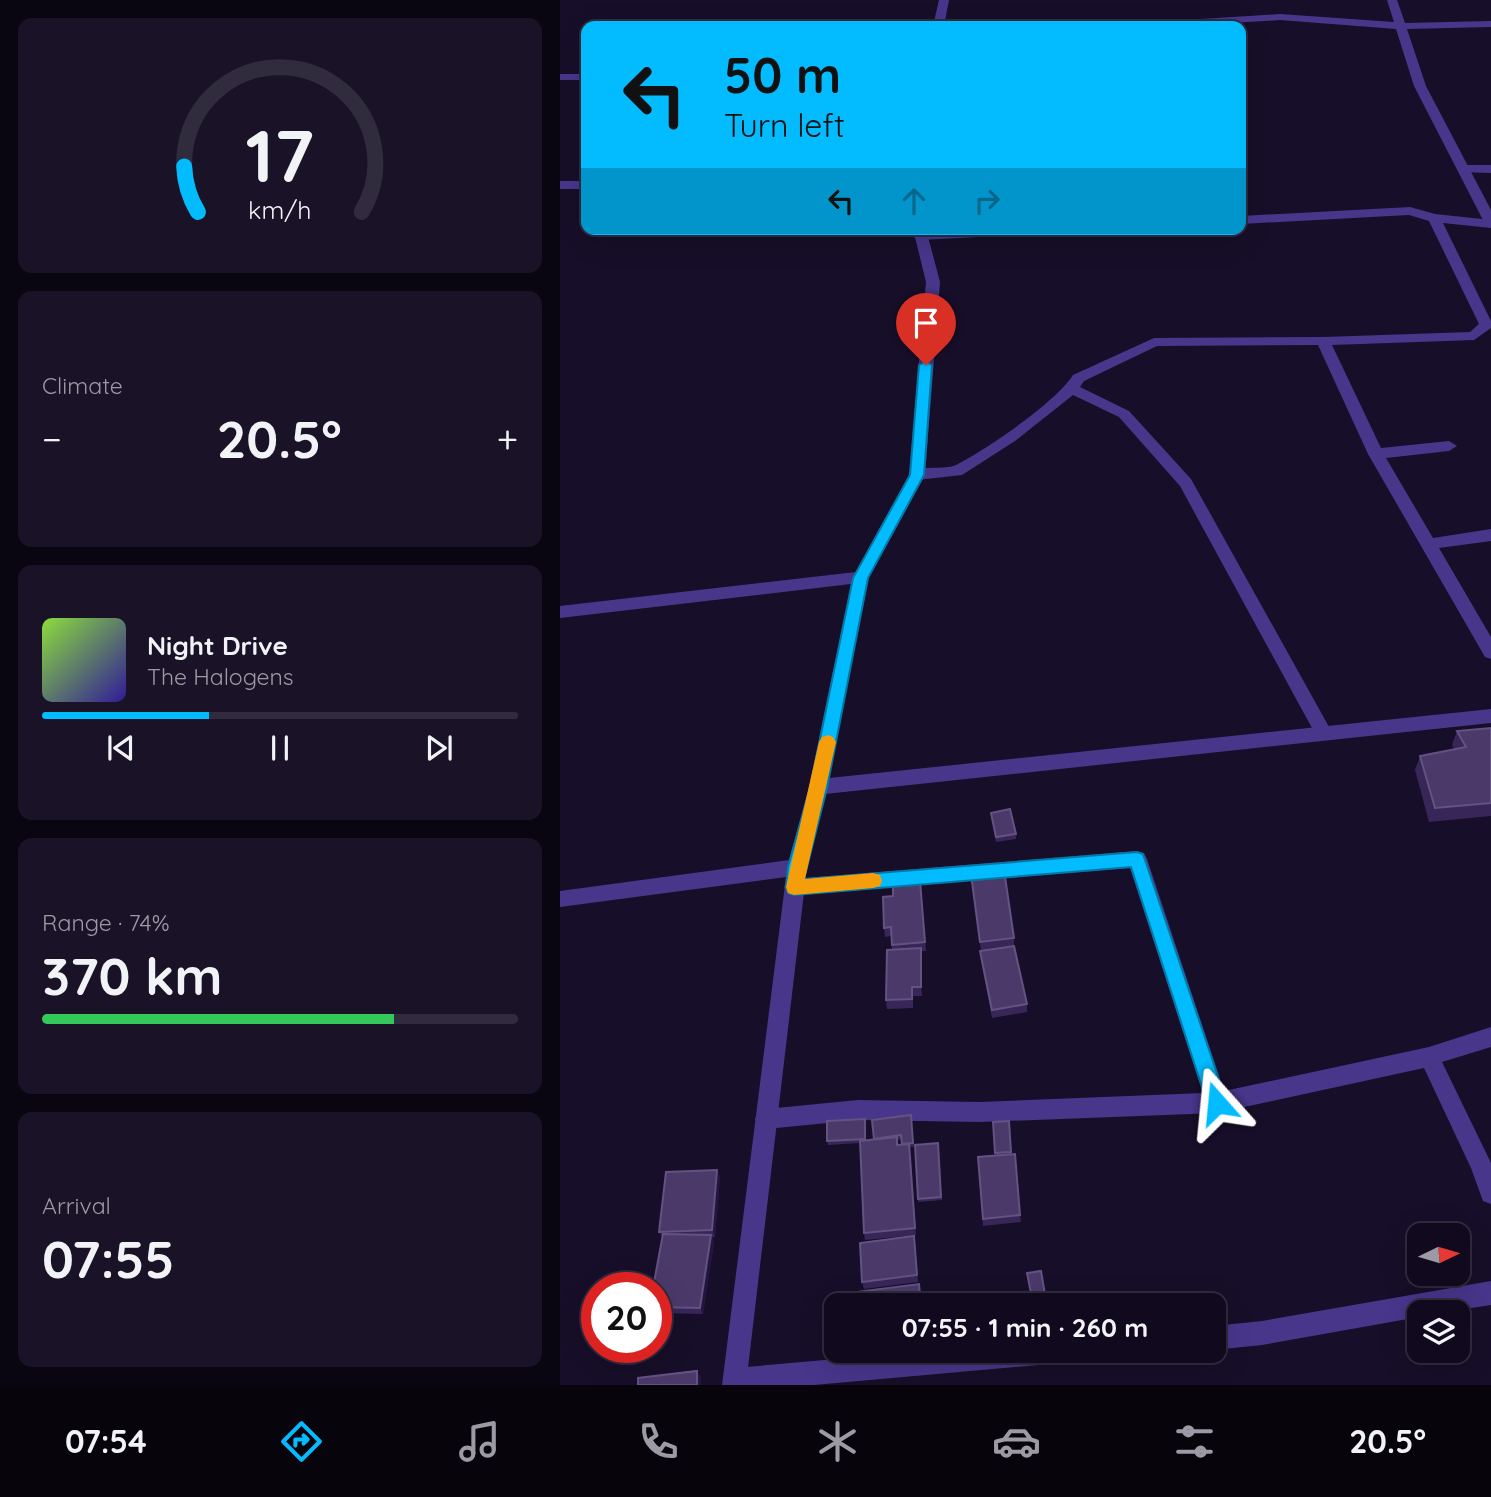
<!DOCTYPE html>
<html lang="en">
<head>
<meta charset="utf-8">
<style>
  :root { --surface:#110a1f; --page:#1a1328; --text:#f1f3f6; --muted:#9c9aa4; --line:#302b3d; --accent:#03bbff }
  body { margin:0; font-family:Quicksand,sans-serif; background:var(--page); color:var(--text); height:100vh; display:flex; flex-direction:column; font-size:26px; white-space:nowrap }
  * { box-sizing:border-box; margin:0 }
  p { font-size:23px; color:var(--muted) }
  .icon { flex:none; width:38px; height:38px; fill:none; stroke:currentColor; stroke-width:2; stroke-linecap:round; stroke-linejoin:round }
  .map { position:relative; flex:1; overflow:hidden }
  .panel { display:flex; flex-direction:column; gap:18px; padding:18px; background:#090611; width:560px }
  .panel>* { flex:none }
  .guide { position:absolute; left:21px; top:21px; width:665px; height:214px; border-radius:14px; box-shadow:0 7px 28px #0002,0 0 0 2px var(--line); background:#03bbff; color:#111; overflow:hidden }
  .needle { width:46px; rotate:85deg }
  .tools { position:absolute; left:847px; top:1223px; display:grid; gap:14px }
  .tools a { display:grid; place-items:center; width:63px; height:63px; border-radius:14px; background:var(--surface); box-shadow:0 7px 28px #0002,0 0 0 2px var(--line); font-size:35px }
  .speed { position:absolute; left:21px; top:1272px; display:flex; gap:14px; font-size:35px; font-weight:700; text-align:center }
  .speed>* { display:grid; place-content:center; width:91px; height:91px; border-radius:50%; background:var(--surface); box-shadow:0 7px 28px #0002,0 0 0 2px var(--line); line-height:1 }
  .speed .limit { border:10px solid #d22; background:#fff; color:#111 }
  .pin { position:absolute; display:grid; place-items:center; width:60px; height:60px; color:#fff; margin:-72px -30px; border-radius:50% 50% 50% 0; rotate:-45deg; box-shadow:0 0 7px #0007 }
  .pin .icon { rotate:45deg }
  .me { position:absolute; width:77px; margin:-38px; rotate:342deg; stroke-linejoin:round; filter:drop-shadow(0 0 5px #0008) }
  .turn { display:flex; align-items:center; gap:24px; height:147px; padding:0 28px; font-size:32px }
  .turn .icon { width:91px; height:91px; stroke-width:2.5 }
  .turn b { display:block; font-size:49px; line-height:60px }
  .lanes { display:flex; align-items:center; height:66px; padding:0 28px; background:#0003; justify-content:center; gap:35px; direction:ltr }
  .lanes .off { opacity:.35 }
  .big { font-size:52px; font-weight:700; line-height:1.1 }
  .panel .card { flex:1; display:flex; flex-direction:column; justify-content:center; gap:10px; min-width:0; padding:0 24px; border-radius:14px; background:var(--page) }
  .panel .dial { align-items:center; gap:0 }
  .dial svg { height:182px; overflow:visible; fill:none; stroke:var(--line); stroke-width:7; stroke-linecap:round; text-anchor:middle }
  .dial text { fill:var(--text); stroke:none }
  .song { display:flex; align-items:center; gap:21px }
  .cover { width:84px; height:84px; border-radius:10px; background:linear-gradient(135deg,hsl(90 70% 55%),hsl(250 70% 35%)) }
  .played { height:7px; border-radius:4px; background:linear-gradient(90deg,var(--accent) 35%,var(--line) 35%) }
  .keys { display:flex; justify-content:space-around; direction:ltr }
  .heat { display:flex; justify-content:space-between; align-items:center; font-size:38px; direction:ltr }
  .charge { height:10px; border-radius:5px; background:linear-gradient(90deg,#34c759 74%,var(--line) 0) }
  .trip { position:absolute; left:264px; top:1293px; width:402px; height:70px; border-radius:14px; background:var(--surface); box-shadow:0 7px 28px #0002,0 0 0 2px var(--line); font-weight:700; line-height:70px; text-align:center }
  .tab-bar { display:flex; height:112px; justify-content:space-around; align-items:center; background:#07040c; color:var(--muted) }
  .tab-bar .icon { width:49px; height:49px }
  .tab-bar .active { color:var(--accent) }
  .tab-bar b { font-size:32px; color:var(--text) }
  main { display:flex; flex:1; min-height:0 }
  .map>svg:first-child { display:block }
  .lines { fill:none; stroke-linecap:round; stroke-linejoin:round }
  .lane { fill:#48368b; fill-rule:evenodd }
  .street { fill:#48368b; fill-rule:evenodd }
  .wall { fill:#392659; fill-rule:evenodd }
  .shaded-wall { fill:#24153e }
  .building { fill:#4b396a; stroke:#635282; stroke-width:2 }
  .route { fill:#03bbff; stroke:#027aa6; stroke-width:2 }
  .slow { fill:#f59e0b }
</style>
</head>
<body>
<main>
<section class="panel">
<div class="card dial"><svg viewBox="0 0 100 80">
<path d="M14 69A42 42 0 1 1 86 69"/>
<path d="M14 69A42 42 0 0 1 8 49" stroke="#03bbff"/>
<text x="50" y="56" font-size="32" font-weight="700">17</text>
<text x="50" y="72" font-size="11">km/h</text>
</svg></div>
<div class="card"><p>Climate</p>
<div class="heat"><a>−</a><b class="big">20.5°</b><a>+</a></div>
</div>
<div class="card">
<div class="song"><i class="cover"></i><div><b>Night Drive</b><p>The Halogens</p></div></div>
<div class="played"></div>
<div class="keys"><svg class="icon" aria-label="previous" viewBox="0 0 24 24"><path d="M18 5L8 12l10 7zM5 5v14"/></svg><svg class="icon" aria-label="pause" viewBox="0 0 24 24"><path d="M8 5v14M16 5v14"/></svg><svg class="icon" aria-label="next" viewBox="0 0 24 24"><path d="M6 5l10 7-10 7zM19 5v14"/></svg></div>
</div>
<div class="card"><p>Range · 74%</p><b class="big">370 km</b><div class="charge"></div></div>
<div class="card"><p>Arrival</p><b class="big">07:55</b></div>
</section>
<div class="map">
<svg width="931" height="1385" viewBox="0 0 931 1385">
  <rect width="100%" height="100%" fill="#170e29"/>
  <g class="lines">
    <g class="lane">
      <rect x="0" y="74" width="26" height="6"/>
      <polygon points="904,165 931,165 931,173 900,172 898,169"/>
      <rect x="0" y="181" width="26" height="8"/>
      <path d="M850,207L875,214L931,220V228L883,223L931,321V328L914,340L772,345L821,448L889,441L897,446L889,451L826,458L873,538L931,529V541L879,548L931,637V659L925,657L808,454L758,345L597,346L524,381L520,387L569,411L631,479L773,734L770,739H758L620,486L559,417L513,395L455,441L402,475L357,480L349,475C359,463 382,471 396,465C426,450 496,402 513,375L594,338L763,337L910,332L919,324L869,221L849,215L681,224V216Z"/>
      <polygon points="415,229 503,229 497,233 359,240 352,236 359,232"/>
      <polygon points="577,851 584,853 587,859 664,1091 869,1047 931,1027 931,1047 882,1062 931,1163 931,1204 923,1201 911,1168 864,1068 657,1113 420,1122 298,1120 206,1129 198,1126 195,1119 198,1112 206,1109 298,1100 420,1102 643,1093 570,868 234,895 227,893 224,887 227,881 234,879"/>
      <polygon points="931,1281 931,1305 886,1312 859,1312 859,1317 702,1345 654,1350 654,1326 702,1321"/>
      <polygon points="367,1351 513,1351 509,1359 501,1363 254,1385 165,1385 163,1380 166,1371 175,1368"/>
    </g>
    <g class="street">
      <polygon points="379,0 389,0 384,26 373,26"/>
      <polygon points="827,0 837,0 845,23 931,21 931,27 847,29 866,86 931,210 931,226 924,222 854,86 836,29 720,20 625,26 570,26 576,23 720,14 834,22"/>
      <polygon points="353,229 366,229 380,282 365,475 309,577 269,778 931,709 931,723 265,794 247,867 186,1385 162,1385 226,877 0,907 0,891 229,860 249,787 291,584 0,618 0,606 296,572 349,475 366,282"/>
    </g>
  </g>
  <g class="wall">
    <polygon points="931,728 931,816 869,822 855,770 860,756 894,749 892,745 897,731"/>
    <polygon points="431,813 456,834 456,839 436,842"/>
    <polygon points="411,874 454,938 454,947 467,1004 467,1012 432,1018 421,960 421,951"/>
    <polygon points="360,881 366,951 361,951 362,996 353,996 353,1008 327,1009 326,1000 332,950 331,936 325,937 324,928 333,896"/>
    <path d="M351,1115L354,1147H350L356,1235L305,1240L304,1233L300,1143L268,1145L267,1141L306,1123V1140L314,1139ZM342,1139V1145H338L337,1140Z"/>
    <polygon points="449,1121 451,1154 460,1215 461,1222 423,1226 418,1157 435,1155 433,1122"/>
    <polygon points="378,1143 382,1200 358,1202 355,1145"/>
    <polygon points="157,1170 160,1177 155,1237 152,1237 154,1242 143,1314 96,1313 96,1288 102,1237 99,1232"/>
    <polygon points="354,1236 358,1282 304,1289 302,1282"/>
    <polygon points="467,1273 487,1306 473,1306"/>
  </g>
  <g class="shaded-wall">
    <polygon points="361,948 362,957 362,996 361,987"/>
    <polygon points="349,1144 351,1152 356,1235 355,1228"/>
    <polygon points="157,1170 160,1177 155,1237 152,1230"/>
    <polygon points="151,1235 154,1242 143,1314 140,1308"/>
    <polygon points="137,1371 141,1377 141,1385 137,1385"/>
  </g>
  <g class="building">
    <polygon points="931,728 931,803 875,808 860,756 906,747 897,731"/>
    <polygon points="450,809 456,834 436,837 431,813"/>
    <polygon points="444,870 454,938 420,942 411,874"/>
    <polygon points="360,881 365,942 332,945 331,927 324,928 323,897 333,896 333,883"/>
    <polygon points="454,946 467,1004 432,1010 420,951"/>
    <polygon points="361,948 361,987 352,987 352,999 326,1000 327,950"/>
    <polygon points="351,1115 353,1143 342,1144 341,1135 314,1139 312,1120"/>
    <polygon points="305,1119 305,1139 267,1141 267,1121"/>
    <polygon points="449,1121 451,1152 435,1153 433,1122"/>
    <polygon points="337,1137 337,1145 349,1144 355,1228 304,1233 300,1141"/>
    <polygon points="378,1143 381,1197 358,1199 355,1145"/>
    <polygon points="455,1154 460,1215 423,1219 418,1157"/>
    <polygon points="157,1170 152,1230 99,1232 106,1172"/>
    <polygon points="103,1234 151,1235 140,1308 96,1307 96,1288 93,1288"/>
    <polygon points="354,1236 357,1275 302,1282 300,1243"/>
    <polygon points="481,1271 487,1306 479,1306 479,1302 473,1303 467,1273"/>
    <polygon points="359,1284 361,1306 297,1306 296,1292"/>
    <polygon points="137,1371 137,1385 78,1385 78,1378"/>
  </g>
  <polygon class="route" points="366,361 372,365 364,475 308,578 267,788 244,879 577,852 583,854 667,1103 664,1110 657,1113 650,1110 647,1103 571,867 234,895 228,893 226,887 228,867 250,788 293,578 350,475 359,365"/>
  <polygon class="slow" points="268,735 273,737 276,742 245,879 313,873 320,875 322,881 320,886 313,888 234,895 228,893 226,887 259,742 262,737"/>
</svg>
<div class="tools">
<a><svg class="needle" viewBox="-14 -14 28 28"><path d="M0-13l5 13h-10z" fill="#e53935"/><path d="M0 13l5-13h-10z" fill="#9c9aa4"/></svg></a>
<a><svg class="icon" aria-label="layers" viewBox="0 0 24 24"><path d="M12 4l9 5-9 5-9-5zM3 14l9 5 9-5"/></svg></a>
</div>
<div class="speed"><div class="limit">20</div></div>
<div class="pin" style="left:366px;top:365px;background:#d93025"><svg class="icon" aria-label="arrive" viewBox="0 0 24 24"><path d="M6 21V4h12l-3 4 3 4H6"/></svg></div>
<svg class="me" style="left:657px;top:1103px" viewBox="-20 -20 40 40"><path d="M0-17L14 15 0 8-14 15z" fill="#03bbff" stroke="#fff" stroke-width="4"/></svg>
<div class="trip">07:55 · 1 min · 260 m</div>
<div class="guide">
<div class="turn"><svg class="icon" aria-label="left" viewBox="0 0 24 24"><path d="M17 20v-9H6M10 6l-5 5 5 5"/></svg><div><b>50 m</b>Turn left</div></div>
<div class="lanes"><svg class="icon" aria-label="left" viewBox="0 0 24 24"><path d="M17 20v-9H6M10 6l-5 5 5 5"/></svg><svg class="icon off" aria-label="ahead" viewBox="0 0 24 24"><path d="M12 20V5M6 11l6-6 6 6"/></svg><svg class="icon off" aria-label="right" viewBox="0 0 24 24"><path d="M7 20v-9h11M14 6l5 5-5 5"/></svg></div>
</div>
</div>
</main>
<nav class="tab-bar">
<b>07:54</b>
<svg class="icon active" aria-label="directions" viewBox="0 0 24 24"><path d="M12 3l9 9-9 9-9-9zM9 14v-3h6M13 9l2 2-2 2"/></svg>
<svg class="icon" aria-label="music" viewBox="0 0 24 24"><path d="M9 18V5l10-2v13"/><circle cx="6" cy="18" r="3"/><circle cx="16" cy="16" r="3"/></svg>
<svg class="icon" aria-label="phone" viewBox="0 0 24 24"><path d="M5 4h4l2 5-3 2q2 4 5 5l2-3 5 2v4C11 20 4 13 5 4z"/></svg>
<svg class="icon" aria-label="climate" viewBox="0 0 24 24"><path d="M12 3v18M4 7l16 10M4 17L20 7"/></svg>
<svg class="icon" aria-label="car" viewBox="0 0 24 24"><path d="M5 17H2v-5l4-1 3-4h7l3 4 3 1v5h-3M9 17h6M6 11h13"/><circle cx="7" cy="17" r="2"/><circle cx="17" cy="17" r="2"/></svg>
<svg class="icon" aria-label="filters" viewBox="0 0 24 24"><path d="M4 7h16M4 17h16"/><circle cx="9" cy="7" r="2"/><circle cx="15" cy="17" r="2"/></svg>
<b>20.5°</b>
</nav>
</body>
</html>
